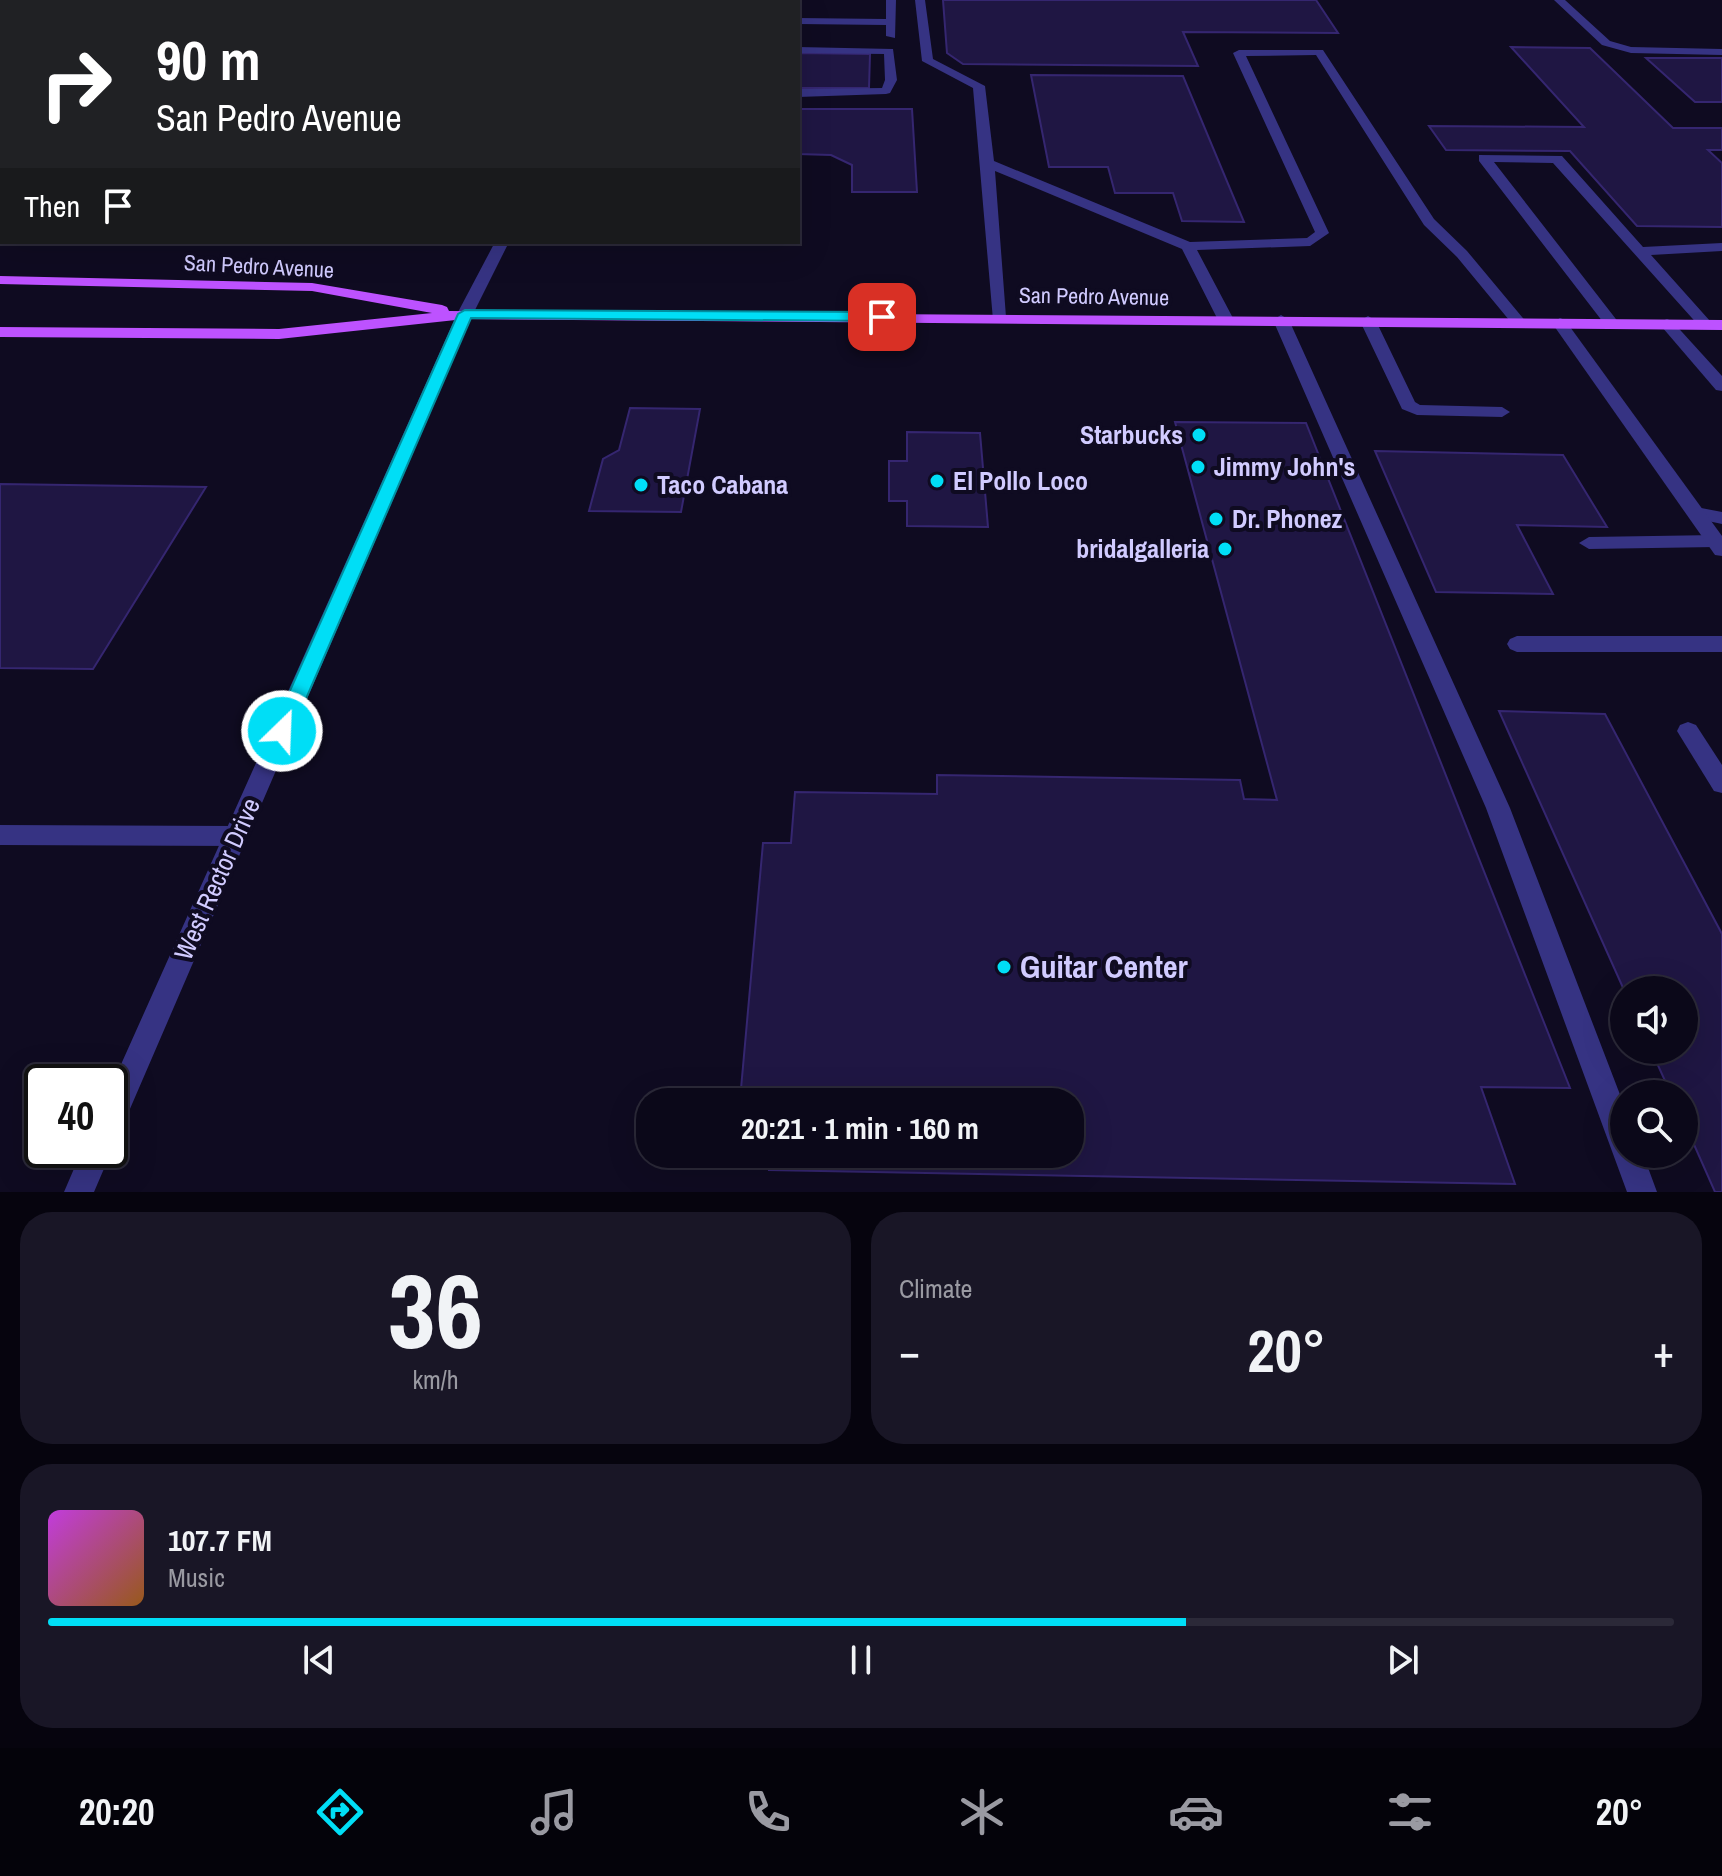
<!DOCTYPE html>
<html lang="en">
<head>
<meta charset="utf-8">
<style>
  :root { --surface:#0b0819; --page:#191626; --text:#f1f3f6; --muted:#9a9aa2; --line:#2b2938; --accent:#00def6 }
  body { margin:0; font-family:"Archivo Narrow",sans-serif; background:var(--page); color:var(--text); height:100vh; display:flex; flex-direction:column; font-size:30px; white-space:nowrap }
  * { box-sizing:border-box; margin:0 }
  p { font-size:26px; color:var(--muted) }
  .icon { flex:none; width:44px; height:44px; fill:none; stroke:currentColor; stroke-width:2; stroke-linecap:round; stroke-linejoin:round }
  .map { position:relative; height:1192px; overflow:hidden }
  .drawer { display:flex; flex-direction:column; gap:20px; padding:20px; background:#06040e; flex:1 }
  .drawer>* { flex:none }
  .banner { position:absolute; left:0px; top:0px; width:800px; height:244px; box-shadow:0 8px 32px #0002,0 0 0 2px var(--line); background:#202124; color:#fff; overflow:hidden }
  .controls { position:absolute; left:1610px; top:976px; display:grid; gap:16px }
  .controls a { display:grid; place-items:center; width:88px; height:88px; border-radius:50%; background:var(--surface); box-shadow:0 8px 32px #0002,0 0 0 2px var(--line); font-size:40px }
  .speed { position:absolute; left:24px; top:1064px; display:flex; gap:16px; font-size:40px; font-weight:700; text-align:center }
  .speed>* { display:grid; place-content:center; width:104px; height:104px; border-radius:50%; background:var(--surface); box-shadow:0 8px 32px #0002,0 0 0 2px var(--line); line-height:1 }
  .speed .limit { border:4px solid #111; border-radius:12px; background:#fff; color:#111 }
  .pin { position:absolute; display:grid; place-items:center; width:68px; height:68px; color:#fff; margin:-34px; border-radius:16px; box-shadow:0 4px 12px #0006 }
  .me { position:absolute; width:88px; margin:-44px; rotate:24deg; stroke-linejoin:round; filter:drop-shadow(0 0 6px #0008) }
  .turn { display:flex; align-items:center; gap:28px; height:168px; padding:0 24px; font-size:36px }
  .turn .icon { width:104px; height:104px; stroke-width:2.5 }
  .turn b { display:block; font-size:56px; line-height:68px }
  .then { display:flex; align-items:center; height:76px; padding:0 24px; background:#0003; gap:16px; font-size:30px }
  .big { font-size:60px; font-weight:800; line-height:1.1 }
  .drawer .widget { flex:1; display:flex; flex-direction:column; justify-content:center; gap:12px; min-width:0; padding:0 28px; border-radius:32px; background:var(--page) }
  .drawer .dial { align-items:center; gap:0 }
  .dial b { font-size:104px; line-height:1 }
  .song { display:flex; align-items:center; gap:24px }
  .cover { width:96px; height:96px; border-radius:12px; background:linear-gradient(135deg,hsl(290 70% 55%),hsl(30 70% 35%)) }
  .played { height:8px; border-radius:4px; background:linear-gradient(90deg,var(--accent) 70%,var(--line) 70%) }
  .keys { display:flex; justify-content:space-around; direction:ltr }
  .heat { display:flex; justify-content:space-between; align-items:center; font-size:44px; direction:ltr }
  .drawer .tiles { flex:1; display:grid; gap:20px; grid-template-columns:1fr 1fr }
  .widget:last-child { grid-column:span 2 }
  .trip { position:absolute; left:636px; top:1088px; width:448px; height:80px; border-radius:32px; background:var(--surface); box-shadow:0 8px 32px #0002,0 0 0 2px var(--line); font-weight:800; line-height:80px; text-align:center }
  .tabs { display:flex; height:128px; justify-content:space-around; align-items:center; background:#04030a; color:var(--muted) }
  .tabs .icon { width:56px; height:56px }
  .tabs .active { color:var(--accent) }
  .tabs b { font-size:36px; color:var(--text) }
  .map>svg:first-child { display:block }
  .building { fill:#1f1643; stroke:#352670; stroke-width:2 }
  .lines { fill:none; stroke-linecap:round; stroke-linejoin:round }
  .service { fill:#363383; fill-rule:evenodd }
  .minor { fill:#363383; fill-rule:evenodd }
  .tertiary { fill:#363383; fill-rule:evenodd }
  .primary { fill:#bd52ff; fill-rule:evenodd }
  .route { fill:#00def6; stroke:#0090a0; stroke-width:2 }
  .poi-dot { fill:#00def6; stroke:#0f0b21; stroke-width:3 }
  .labels { text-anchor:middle; stroke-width:8; stroke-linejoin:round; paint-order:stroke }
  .far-street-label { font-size:22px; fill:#d1cbff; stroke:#0f0b21 }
  .poi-label { font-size:26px; font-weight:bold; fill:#d1cbff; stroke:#0f0b21; text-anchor:start }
  .street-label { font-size:26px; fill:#d1cbff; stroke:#0f0b21 }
  .near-poi-label { font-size:32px; font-weight:bold; fill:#d1cbff; stroke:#0f0b21; text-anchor:start }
</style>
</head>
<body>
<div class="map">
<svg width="1722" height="1192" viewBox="0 0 1722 1192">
  <rect width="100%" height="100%" fill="#0f0b21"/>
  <g class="building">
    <polygon points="0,0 222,0 2,2 2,52"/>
    <polygon points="278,0 507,0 276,2"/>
    <polygon points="943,0 1316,0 1338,33 1183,32 1198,66 963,64 947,53"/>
    <polygon points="1511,47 1590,48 1673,128 1722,128 1722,150 1708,150 1722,163 1722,227 1637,226 1570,151 1446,150 1429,126 1584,127"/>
    <polygon points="798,53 870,54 869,88 798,88"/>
    <polygon points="1646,58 1722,58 1722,102 1695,102"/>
    <polygon points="1031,75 1183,76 1244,222 1182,221 1173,193 1115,193 1108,167 1049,167"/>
    <polygon points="798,109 912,109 917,192 852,192 852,165 831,155 798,154"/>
    <polygon points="630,408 700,409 681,512 589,511 603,459 619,450"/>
    <polygon points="1175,422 1306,423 1570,1088 1481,1087 1515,1184 769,1170 770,1154 1070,1154 1070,1102 740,1100 763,843 791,843 795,792 937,794 937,775 1240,780 1244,799 1277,800"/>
    <polygon points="907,432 980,433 988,527 907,526 907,501 889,501 889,461 907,461"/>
    <polygon points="1375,451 1563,455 1607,527 1517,525 1553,594 1436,592"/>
    <polygon points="0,484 206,487 93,669 0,668"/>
    <polygon points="1499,711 1605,714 1722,934 1722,1192 1715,1192 1684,1122 1684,1094 1671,1094 1651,1050 1684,1050 1684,990 1624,990"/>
  </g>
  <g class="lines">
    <g class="service">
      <polygon points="251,0 262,0 250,2"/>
      <polygon points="886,0 896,0 895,38 886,36 886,25 798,24 798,18 886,19"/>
      <polygon points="915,0 925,0 933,59 985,86 994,161 1190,242 1307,238 1315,232 1233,53 1239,50 1323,50 1434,219 1467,251 1527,323 1519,328 1514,326 1457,257 1424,225 1316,55 1246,56 1329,233 1310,246 1197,250 1234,320 1231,323 1221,323 1218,320 1182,249 995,171 1006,317 1003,320 993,320 973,88 922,61"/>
      <polygon points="1554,0 1565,0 1610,41 1631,47 1722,49 1722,55 1631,53 1602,45"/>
      <polygon points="798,47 893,49 897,80 890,93 886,94 798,97 798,89 882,88 885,80 884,54 798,53"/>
      <rect x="0" y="68" width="2" height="6"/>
      <rect x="0" y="144" width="2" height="8"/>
      <polygon points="1479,155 1562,156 1643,247 1722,243 1722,251 1651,255 1710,321 1710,327 1700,327 1553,163 1494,162 1619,323 1611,328 1606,326 1479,161"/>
      <polygon points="1281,315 1289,320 1510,808 1624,1105 1624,1154 1643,1154 1657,1192 1627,1192 1486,808 1273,320"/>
      <polygon points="1368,316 1376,321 1415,402 1420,405 1502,407 1510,412 1502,417 1417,415 1402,409 1360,321"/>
      <polygon points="1667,319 1672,321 1722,376 1722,391 1716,390 1662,327 1662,321"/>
      <polygon points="1696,507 1722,512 1722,524 1689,517 1687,513 1689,509"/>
      <polygon points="1716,535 1722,536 1722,546 1716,547 1589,549 1579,543 1589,537"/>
      <polygon points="1517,636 1722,636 1722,652 1517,652 1510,649 1507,644 1510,639"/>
      <polygon points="1688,722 1696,725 1722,765 1722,793 1714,791 1677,731 1680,725"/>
      <polygon points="0,825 236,826 244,829 248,836 244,843 236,846 0,845"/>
    </g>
    <polygon class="minor" points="1560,318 1565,320 1722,536 1722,556 1715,555 1552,323"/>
    <g class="tertiary">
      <polygon points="495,242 509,242 473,314 120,1132 110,1136 110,1089 457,314"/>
      <polygon points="110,1146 112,1150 94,1192 64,1192 82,1150 110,1150"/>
    </g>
    <polygon class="primary" points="0,276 312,283 442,305 447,307 449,311 1722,320 1722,330 465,319 279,339 0,337 0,327 279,329 432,313 312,291 0,284"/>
  </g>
  <polygon class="route" points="465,310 882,312 889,317 882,321 471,318 292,731 289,737 275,737 272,731 458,314"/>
  <g class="poi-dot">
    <circle cx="1199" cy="435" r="8"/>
    <circle cx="1198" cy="467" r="8"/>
    <circle cx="937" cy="481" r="8"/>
    <circle cx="641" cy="485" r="8"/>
    <circle cx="1216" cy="519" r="8"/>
    <circle cx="1225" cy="549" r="8"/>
    <circle cx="1004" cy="967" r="8"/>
  </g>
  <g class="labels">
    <g class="far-street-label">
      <text transform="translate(259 266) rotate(3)" y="8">San Pedro Avenue</text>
      <text transform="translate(1094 296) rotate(1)" y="8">San Pedro Avenue</text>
    </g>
    <g class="poi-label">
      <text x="1183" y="444" text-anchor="end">Starbucks</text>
      <text x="1214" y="476">Jimmy John's</text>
      <text x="953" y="490">El Pollo Loco</text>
      <text x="657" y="494">Taco Cabana</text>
      <text x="1232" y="528">Dr. Phonez</text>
      <text x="1209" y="558" text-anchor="end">bridalgalleria</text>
    </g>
    <g class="street-label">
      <text transform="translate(217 879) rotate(-66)" y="9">West Rector Drive</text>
    </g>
    <g class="near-poi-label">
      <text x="1020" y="978">Guitar Center</text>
    </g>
  </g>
</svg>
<div class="controls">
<a><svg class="icon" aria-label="sound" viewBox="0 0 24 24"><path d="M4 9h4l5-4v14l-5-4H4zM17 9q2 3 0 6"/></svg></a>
<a><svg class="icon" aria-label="search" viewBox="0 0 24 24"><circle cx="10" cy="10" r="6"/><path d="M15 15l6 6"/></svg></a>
</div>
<div class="speed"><div class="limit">40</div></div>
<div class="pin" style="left:882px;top:317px;background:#d93025"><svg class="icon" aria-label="arrive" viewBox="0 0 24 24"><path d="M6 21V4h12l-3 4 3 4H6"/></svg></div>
<svg class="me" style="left:282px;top:731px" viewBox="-20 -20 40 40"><circle r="17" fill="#00def6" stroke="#fff" stroke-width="3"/><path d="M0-11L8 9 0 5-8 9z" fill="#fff"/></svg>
<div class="trip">20:21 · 1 min · 160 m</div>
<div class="banner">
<div class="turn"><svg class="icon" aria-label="right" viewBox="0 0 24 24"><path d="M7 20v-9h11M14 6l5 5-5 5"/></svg><div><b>90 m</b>San Pedro Avenue</div></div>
<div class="then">Then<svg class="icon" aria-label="arrive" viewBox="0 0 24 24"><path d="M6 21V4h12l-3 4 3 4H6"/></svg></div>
</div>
</div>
<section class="drawer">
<div class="tiles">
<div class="widget dial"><b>36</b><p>km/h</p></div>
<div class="widget"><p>Climate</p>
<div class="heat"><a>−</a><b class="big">20°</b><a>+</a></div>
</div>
<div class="widget">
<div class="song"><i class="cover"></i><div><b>107.7 FM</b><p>Music</p></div></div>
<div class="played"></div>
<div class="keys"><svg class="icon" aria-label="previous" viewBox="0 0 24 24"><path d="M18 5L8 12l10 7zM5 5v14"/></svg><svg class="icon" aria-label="pause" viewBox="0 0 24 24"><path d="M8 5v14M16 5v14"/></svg><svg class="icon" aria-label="next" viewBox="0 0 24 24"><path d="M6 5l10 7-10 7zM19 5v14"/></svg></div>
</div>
</div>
</section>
<nav class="tabs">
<b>20:20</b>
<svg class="icon active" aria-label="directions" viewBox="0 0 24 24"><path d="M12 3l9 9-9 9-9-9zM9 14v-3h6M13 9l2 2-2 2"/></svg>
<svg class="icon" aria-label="music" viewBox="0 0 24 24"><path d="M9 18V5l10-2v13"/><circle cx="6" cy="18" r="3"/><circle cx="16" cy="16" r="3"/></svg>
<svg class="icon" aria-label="phone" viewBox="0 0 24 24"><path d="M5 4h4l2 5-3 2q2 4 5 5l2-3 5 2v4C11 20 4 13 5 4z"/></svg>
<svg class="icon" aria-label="climate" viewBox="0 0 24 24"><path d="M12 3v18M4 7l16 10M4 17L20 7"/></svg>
<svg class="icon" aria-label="car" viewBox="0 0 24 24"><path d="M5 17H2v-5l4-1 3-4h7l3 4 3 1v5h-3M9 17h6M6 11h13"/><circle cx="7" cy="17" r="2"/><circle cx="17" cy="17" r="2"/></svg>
<svg class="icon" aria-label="filters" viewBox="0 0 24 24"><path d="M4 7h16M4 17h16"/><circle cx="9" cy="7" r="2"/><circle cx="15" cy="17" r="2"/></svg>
<b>20°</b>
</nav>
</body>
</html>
